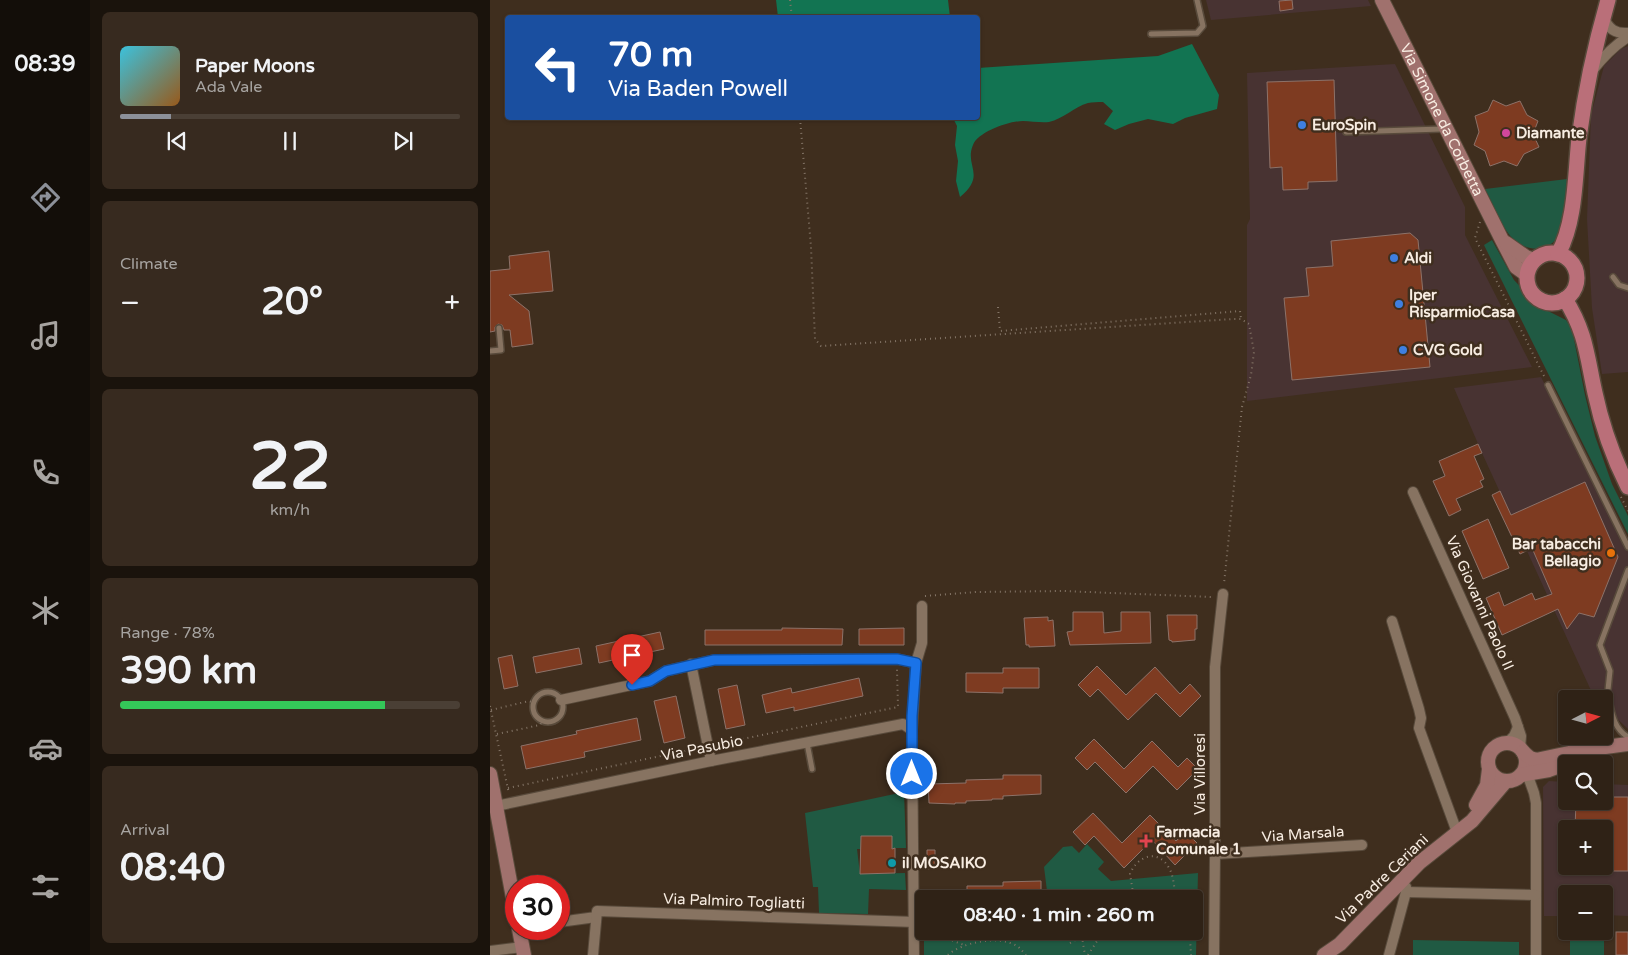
<!DOCTYPE html>
<html lang="en">
<head>
<meta charset="utf-8">
<style>
  :root { --surface:#2f2216; --page:#372a1f; --text:#f1f3f6; --muted:#a7a4a1; --line:#4a3f35; --accent:#8c9099 }
  body { margin:0; font-family:"Varela Round",sans-serif; background:var(--page); color:var(--text); height:100vh; display:flex; flex-direction:column; font-size:19px; white-space:nowrap }
  * { box-sizing:border-box; margin:0 }
  p { font-size:16px; color:var(--muted) }
  .icon { flex:none; width:28px; height:28px; fill:none; stroke:currentColor; stroke-width:2; stroke-linecap:round; stroke-linejoin:round }
  .map { position:relative; flex:1; overflow:hidden }
  .details { display:flex; flex-direction:column; gap:12px; padding:12px; background:#1a130c; width:400px }
  .details>* { flex:none }
  .top-card { position:absolute; left:15px; top:15px; width:475px; height:105px; border-radius:5px; box-shadow:0 1px 4px #0004,0 0 0 1px var(--line); background:#1a4fa0; color:#fff; overflow:hidden }
  .needle { width:32px; rotate:84deg }
  .controls { position:absolute; left:1068px; top:690px; display:grid; gap:10px }
  .controls a { display:grid; place-items:center; width:55px; height:55px; border-radius:5px; background:var(--surface); box-shadow:0 1px 4px #0004,0 0 0 1px var(--line); font-size:25px }
  .speed { position:absolute; left:15px; top:875px; display:flex; gap:10px; font-size:25px; font-weight:700; text-align:center }
  .speed>* { display:grid; place-content:center; width:65px; height:65px; border-radius:50%; background:var(--surface); box-shadow:0 1px 4px #0004,0 0 0 1px var(--line); line-height:1 }
  .speed .limit { border:8px solid #d22; background:#fff; color:#111 }
  .pin { position:absolute; display:grid; place-items:center; width:42px; height:42px; color:#fff; margin:-51px -21px; border-radius:50% 50% 50% 0; rotate:-45deg; box-shadow:0 0 5px #0007 }
  .pin .icon { rotate:45deg }
  .me { position:absolute; width:55px; margin:-28px; rotate:0deg; stroke-linejoin:round; filter:drop-shadow(0 0 4px #0008) }
  .turn { display:flex; align-items:center; gap:18px; height:105px; padding:0 20px; font-size:22px }
  .turn .icon { width:65px; height:65px; stroke-width:2.5 }
  .turn b { display:block; font-size:35px; line-height:42px }
  .big { font-size:38px; font-weight:800; line-height:1.1 }
  .details .widget { flex:1; display:flex; flex-direction:column; justify-content:center; gap:8px; min-width:0; padding:0 18px; border-radius:8px; background:var(--page) }
  .details .dial { align-items:center; gap:0 }
  .dial b { font-size:65px; line-height:1 }
  .song { display:flex; align-items:center; gap:15px }
  .cover { width:60px; height:60px; border-radius:8px; background:linear-gradient(135deg,hsl(190 70% 55%),hsl(30 70% 35%)) }
  .played { height:5px; border-radius:2px; background:linear-gradient(90deg,var(--accent) 15%,var(--line) 15%) }
  .keys { display:flex; justify-content:space-around; direction:ltr }
  .heat { display:flex; justify-content:space-between; align-items:center; font-size:28px; direction:ltr }
  .charge { height:8px; border-radius:4px; background:linear-gradient(90deg,#34c759 78%,var(--line) 0) }
  .trip { position:absolute; left:425px; top:890px; width:288px; height:50px; border-radius:5px; background:var(--surface); box-shadow:0 1px 4px #0004,0 0 0 1px var(--line); font-weight:800; line-height:50px; text-align:center }
  main { display:flex; flex:1; min-height:0 }
  .dock { display:flex; flex-direction:column; width:90px; justify-content:space-around; align-items:center; background:#130e09; color:var(--muted) }
  .dock .icon { width:35px; height:35px }
  .dock .on { color:var(--accent) }
  .dock b { font-size:22px; color:var(--text) }
  .map>svg:first-child { display:block }
  .commercial { fill:#483332; fill-rule:evenodd }
  .green { fill:#205a43 }
  .forest { fill:#127452 }
  .building { fill:#7e3b21; stroke:#8d7269 }
  .lines { fill:none; stroke-linecap:round; stroke-linejoin:round }
  .lane-casing { stroke:#584a3b; stroke-width:8 }
  .street-casing { stroke:#584a3b; stroke-width:12 }
  .secondary-casing { stroke:#584a3b; stroke-width:16 }
  .primary-casing { stroke:#584a3b; stroke-width:18 }
  .path { stroke:#847567; stroke-width:2; stroke-dasharray:1 4; stroke-linecap:butt }
  .lane { stroke:#877361; stroke-width:5 }
  .street { stroke:#877361; stroke-width:10 }
  .secondary { stroke:#a0716d; stroke-width:14 }
  .primary { stroke:#ba6f79; stroke-width:15 }
  .route-casing { stroke:#114b97; stroke-width:12 }
  .route { stroke:#1a73e8; stroke-width:9 }
  .shop-dot { fill:#3f7fe0; stroke:#3f2e1e; stroke-width:2 }
  .hotel-dot { fill:#d1479c; stroke:#3f2e1e; stroke-width:2 }
  .food-dot { fill:#e8710a; stroke:#3f2e1e; stroke-width:2 }
  .health-dot { fill:#e0444e; stroke:#3f2e1e; stroke-width:2 }
  .culture-dot { fill:#0f9aa8; stroke:#3f2e1e; stroke-width:2 }
  .labels { text-anchor:middle; stroke-width:5; stroke-linejoin:round; paint-order:stroke }
  .street-label { font-size:15px; fill:#f8ede2; stroke:#3f2e1e }
  .poi-label { font-size:15px; font-weight:bold; fill:#f8ede2; stroke:#3f2e1e; text-anchor:start }
</style>
</head>
<body>
<main>
<nav class="dock">
<b>08:39</b>
<svg class="icon on" aria-label="directions" viewBox="0 0 24 24"><path d="M12 3l9 9-9 9-9-9zM9 14v-3h6M13 9l2 2-2 2"/></svg>
<svg class="icon" aria-label="music" viewBox="0 0 24 24"><path d="M9 18V5l10-2v13"/><circle cx="6" cy="18" r="3"/><circle cx="16" cy="16" r="3"/></svg>
<svg class="icon" aria-label="phone" viewBox="0 0 24 24"><path d="M5 4h4l2 5-3 2q2 4 5 5l2-3 5 2v4C11 20 4 13 5 4z"/></svg>
<svg class="icon" aria-label="climate" viewBox="0 0 24 24"><path d="M12 3v18M4 7l16 10M4 17L20 7"/></svg>
<svg class="icon" aria-label="car" viewBox="0 0 24 24"><path d="M5 17H2v-5l4-1 3-4h7l3 4 3 1v5h-3M9 17h6M6 11h13"/><circle cx="7" cy="17" r="2"/><circle cx="17" cy="17" r="2"/></svg>
<svg class="icon" aria-label="filters" viewBox="0 0 24 24"><path d="M4 7h16M4 17h16"/><circle cx="9" cy="7" r="2"/><circle cx="15" cy="17" r="2"/></svg>
</nav>
<section class="details">
<div class="widget">
<div class="song"><i class="cover"></i><div><b>Paper Moons</b><p>Ada Vale</p></div></div>
<div class="played"></div>
<div class="keys"><svg class="icon" aria-label="previous" viewBox="0 0 24 24"><path d="M18 5L8 12l10 7zM5 5v14"/></svg><svg class="icon" aria-label="pause" viewBox="0 0 24 24"><path d="M8 5v14M16 5v14"/></svg><svg class="icon" aria-label="next" viewBox="0 0 24 24"><path d="M6 5l10 7-10 7zM19 5v14"/></svg></div>
</div>
<div class="widget"><p>Climate</p>
<div class="heat"><a>−</a><b class="big">20°</b><a>+</a></div>
</div>
<div class="widget dial"><b>22</b><p>km/h</p></div>
<div class="widget"><p>Range · 78%</p><b class="big">390 km</b><div class="charge"></div></div>
<div class="widget"><p>Arrival</p><b class="big">08:40</b></div>
</section>
<div class="map">
<svg width="1138" height="955" viewBox="0 0 1138 955">
  <rect width="100%" height="100%" fill="#3f2e1e"/>
  <g class="commercial">
    <polygon points="716,0 878,0 881,6 721,20"/>
    <polygon points="1138,46 1138,372 1112,374 1102,308 1097,219 1101,115 1114,66 1131,49"/>
    <polygon points="905,64 975,207 975,235 1042,367 757,401 757,225 760,219 757,73"/>
    <polygon points="1051,377 1138,549 1138,729 1114,706 1114,699 1106,699 1104,697 992,453 964,388"/>
    <path d="M1059,781L1076,782V801H1114V784L1138,785V916L1114,915V894H1076V916H1054L1053,787ZM1076,829H1114V866H1076Z"/>
  </g>
  <g class="green">
    <path d="M1077,179C1076,193 1077,212 1073,225C1066,254 1035,256 1018,233C1008,220 1003,203 995,189Z"/>
    <polygon points="1002,240 1024,280 1050,307 1076,320 1082,329 1095,395 1105,436 1122,484 1138,516 1138,534 994,245"/>
    <polygon points="414,792 416,848 402,848 402,836 371,836 371,849 367,849 370,874 415,873 416,890 379,889 378,914 329,913 328,887 323,887 315,813"/>
    <polygon points="597,844 614,862 608,869 621,881 708,873 706,955 434,955 434,932 442,931 704,931 704,899 558,899 554,867 573,847 582,846 589,853"/>
    <rect x="1080" y="931" width="34" height="24"/>
    <polygon points="923,940 1029,942 1029,955 923,955"/>
  </g>
  <g class="forest">
    <polygon points="286,0 458,0 460,17 288,17"/>
    <path d="M702,44L729,95L727,109L695,118L683,124L658,119L639,124L625,130L614,124L623,111L613,102C608,102 602,102 598,103C584,107 573,119 559,122C551,123 541,121 533,121C519,121 488,132 483,145C474,166 497,175 470,197L466,181L468,161L465,145L467,126L463,118H488V68L668,56Z"/>
  </g>
  <g class="building">
    <polygon points="802,0 803,9 790,11 789,1"/>
    <polygon points="844,80 847,181 818,182 818,189 793,190 792,167 780,168 777,82"/>
    <polygon points="1003,100 1016,106 1030,101 1037,115 1048,121 1043,134 1049,147 1034,154 1027,166 1014,161 1000,166 995,151 984,145 989,132 985,116 998,111"/>
    <polygon points="920,233 928,240 940,367 802,380 794,298 819,296 816,268 843,266 841,241"/>
    <polygon points="59,251 63,291 19,295 39,311 43,344 22,347 20,330 14,330 12,325 8,324 5,327 5,331 0,332 0,271 20,269 19,256"/>
    <polygon points="988,444 992,453 984,456 994,479 990,481 993,487 966,499 971,510 959,516 943,481 955,476 949,461"/>
    <polygon points="1095,482 1128,557 1104,617 1089,613 1077,629 1068,609 1012,635 996,598 1009,592 1014,606 1042,593 1045,600 1062,594 1042,548 1030,554 1002,495 1010,491 1021,515"/>
    <polygon points="998,519 1019,568 993,579 972,531"/>
    <polygon points="583,612 613,612 614,633 631,631 631,612 660,612 661,643 580,645 577,632 583,631"/>
    <polygon points="677,615 707,615 707,629 705,629 705,640 682,642 682,641 679,640"/>
    <polygon points="558,617 558,621 563,620 565,646 539,647 539,645 536,645 534,618"/>
    <polygon points="292,628 353,629 352,645 215,645 215,630 292,630"/>
    <polygon points="414,628 414,645 369,645 369,629"/>
    <polygon points="170,632 174,649 109,663 106,646"/>
    <polygon points="89,648 92,664 46,673 43,657"/>
    <polygon points="22,655 28,686 14,689 8,658"/>
    <polygon points="607,666 636,695 665,667 690,694 700,684 711,696 690,717 666,693 638,720 608,689 600,697 588,685"/>
    <polygon points="513,668 549,668 549,688 513,688 513,693 476,692 476,673 513,673"/>
    <polygon points="369,678 373,696 304,711 304,707 276,713 272,695 301,688 302,693"/>
    <polygon points="247,685 255,725 236,729 228,689"/>
    <polygon points="186,696 195,738 174,743 164,701"/>
    <polygon points="147,718 151,740 94,752 95,757 36,769 31,746 87,734 86,731"/>
    <polygon points="604,739 634,769 662,741 688,767 697,758 708,769 687,790 663,766 636,793 605,762 597,770 585,758"/>
    <polygon points="513,775 551,775 551,794 513,796 513,799 502,799 502,800 476,801 476,803 465,803 465,804 439,803 438,784 476,783 476,780 513,779"/>
    <polygon points="1114,797 1138,797 1138,871 1114,871 1114,829 1085,829 1086,801 1114,801"/>
    <polygon points="603,813 632,843 660,815 686,841 696,832 707,843 685,865 662,840 634,868 604,836 595,845 583,832"/>
    <polygon points="371,836 402,836 402,849 405,848 405,873 370,874"/>
    <polygon points="437,850 445,850 445,868 437,869"/>
    <polygon points="551,881 551,899 439,899 439,890 477,890 477,886 513,886 513,882"/>
    <rect x="1126" y="932" width="12" height="23"/>
  </g>
  <g class="lines">
    <defs>
      <g id="lane">
        <polyline points="661,34 707,33 713,26 707,0"/>
        <polyline points="856,132 952,129 955,127"/>
        <polyline points="1123,277 1129,285 1138,288"/>
        <polyline points="0,351 11,350 9,328"/>
        <polyline points="1058,385 1138,547"/>
        <circle cx="58" cy="707" r="15"/>
        <path d="M1119,700C1122,714 1124,729 1138,737"/>
        <polyline points="1114,727 1120,671 1110,645 1138,570"/>
        <polyline points="317,743 322,769"/>
        <polyline points="1100,746 1110,736"/>
        <polyline points="406,776 422,774"/>
      </g>
      <g id="street">
        <path d="M1113,17C1119,29 1125,34 1138,33"/>
        <path d="M1102,71C1113,57 1123,46 1138,37"/>
        <polyline points="923,492 1025,718 1031,736 1030,748"/>
        <polyline points="902,621 929,709 931,718 929,728 967,832"/>
        <polyline points="201,664 221,761"/>
        <polyline points="71,700 160,681 176,671 224,660 407,659 426,663"/>
        <polyline points="1017,743 1024,736 1028,727"/>
        <polyline points="1035,768 1044,793 1046,803 1046,955"/>
        <polyline points="6,806 221,761 413,724 422,730"/>
        <polyline points="725,854 872,845"/>
        <polyline points="916,892 1046,895"/>
        <polyline points="69,922 106,917"/>
        <polyline points="0,951 33,947"/>
        <polyline points="103,955 107,911 425,922"/>
        <polyline points="424,955 422,730 426,663 432,643 432,606"/>
        <polyline points="724,955 725,854 725,667 733,594"/>
        <polyline points="899,955 916,892 916,887"/>
      </g>
      <g id="secondary">
        <path id="s1" d="M892,0L1012,240L1026,267L1037,275"/>
        <polyline points="1016,243 1036,257 1044,260"/>
        <circle cx="1017" cy="762" r="19"/>
        <polyline points="1033,752 1040,758 1046,760 1093,750 1138,744"/>
        <polyline points="0,774 26,914"/>
        <polyline points="1031,775 1059,770 1076,764"/>
        <polyline points="986,805 997,785 999,769"/>
        <polyline points="29,929 34,955"/>
        <polyline points="834,955 850,944 929,863 982,821 1016,781"/>
      </g>
      <g id="primary">
        <circle cx="1062" cy="278" r="25"/>
        <path d="M1068,254C1086,222 1085,174 1089,138C1095,92 1105,45 1118,0"/>
        <path d="M1075,299C1096,332 1097,357 1105,393C1112,426 1123,457 1138,487"/>
      </g>
    </defs>
    <use href="#lane" class="lane-casing"/>
    <use href="#street" class="street-casing"/>
    <use href="#secondary" class="secondary-casing"/>
    <use href="#primary" class="primary-casing"/>
    <g class="path">
      <polyline points="300,0 302,18"/>
      <polyline points="310,118 321,247 325,339 331,346 743,319 751,319 759,324 764,352 761,375 752,407 734,584"/>
      <polyline points="990,222 985,238 1055,378"/>
      <polyline points="508,307 510,331 750,311 751,319"/>
      <polyline points="1131,497 1138,511"/>
      <polyline points="435,596 486,592 573,591 722,597"/>
      <polyline points="0,706 19,794"/>
      <polyline points="1,710 39,701 44,703"/>
      <polyline points="7,734 50,725 52,721"/>
      <polyline points="228,744 408,707 407,669"/>
      <polyline points="18,788 209,748"/>
      <path d="M644,899L640,874C647,856 668,848 679,868C684,876 684,889 686,899"/>
      <polyline points="591,931 595,955"/>
      <polyline points="695,931 700,938 701,955"/>
      <polyline points="433,934 453,937 474,945"/>
      <polyline points="580,943 602,931"/>
      <path d="M458,955C472,942 510,935 527,946C531,949 533,952 536,955"/>
      <polyline points="598,955 609,938 619,931"/>
    </g>
    <use href="#lane" class="lane"/>
    <use href="#street" class="street"/>
    <use href="#secondary" class="secondary"/>
    <use href="#primary" class="primary"/>
  </g>
  <g class="lines">
    <defs>
      <polyline id="route" points="142,685 160,681 176,671 224,660 407,659 426,663 422,716 422,774"/>
    </defs>
    <use href="#route" class="route-casing"/>
    <use href="#route" class="route"/>
  </g>
  <g class="shop-dot">
    <circle cx="812" cy="125" r="5"/>
    <circle cx="904" cy="258" r="5"/>
    <circle cx="909" cy="304" r="5"/>
    <circle cx="913" cy="350" r="5"/>
  </g>
  <circle class="hotel-dot" cx="1016" cy="133" r="5"/>
  <circle class="food-dot" cx="1121" cy="553" r="5"/>
  <path class="health-dot" d="M653.5 833.5h5v5h5v5h-5v5h-5v-5h-5v-5h5z"/>
  <circle class="culture-dot" cx="402" cy="863" r="5"/>
  <g class="labels">
    <g class="street-label">
      <text dy="5" stroke="none"><textPath href="#s1" startOffset="134">Via Simone da Corbetta</textPath></text>
      <text transform="translate(990 603) rotate(66)" y="5">Via Giovanni Paolo II</text>
      <text transform="translate(212 748) rotate(-11)" y="5">Via Pasubio</text>
      <text transform="translate(710 774) rotate(-90)" y="5">Via Villoresi</text>
      <text transform="translate(813 834) rotate(-4)" y="5">Via Marsala</text>
      <text transform="translate(892 879) rotate(-44)" y="5">Via Padre Ceriani</text>
      <text transform="translate(244 901) rotate(2)" y="5">Via Palmiro Togliatti</text>
    </g>
    <g class="poi-label">
      <text x="822" y="130">EuroSpin</text>
      <text x="1026" y="138">Diamante</text>
      <text x="914" y="263">Aldi</text>
      <text x="919" y="300">Iper<tspan x="919" dy="17">RisparmioCasa</tspan></text>
      <text x="923" y="355">CVG Gold</text>
      <text x="1111" y="549" text-anchor="end">Bar tabacchi<tspan x="1111" dy="17">Bellagio</tspan></text>
      <text x="666" y="837">Farmacia<tspan x="666" dy="17">Comunale 1</tspan></text>
      <text x="412" y="868">il MOSAIKO</text>
    </g>
  </g>
</svg>
<div class="controls">
<a><svg class="needle" viewBox="-14 -14 28 28"><path d="M0-13l5 13h-10z" fill="#e53935"/><path d="M0 13l5-13h-10z" fill="#a7a4a1"/></svg></a>
<a><svg class="icon" aria-label="search" viewBox="0 0 24 24"><circle cx="10" cy="10" r="6"/><path d="M15 15l6 6"/></svg></a>
<a>+</a>
<a>−</a>
</div>
<div class="speed"><div class="limit">30</div></div>
<div class="pin" style="left:142px;top:685px;background:#d93025"><svg class="icon" aria-label="arrive" viewBox="0 0 24 24"><path d="M6 21V4h12l-3 4 3 4H6"/></svg></div>
<svg class="me" style="left:422px;top:774px" viewBox="-20 -20 40 40"><circle r="17" fill="#1a73e8" stroke="#fff" stroke-width="3"/><path d="M0-11L8 9 0 5-8 9z" fill="#fff"/></svg>
<div class="trip">08:40 · 1 min · 260 m</div>
<div class="top-card">
<div class="turn"><svg class="icon" aria-label="left" viewBox="0 0 24 24"><path d="M17 20v-9H6M10 6l-5 5 5 5"/></svg><div><b>70 m</b>Via Baden Powell</div></div>
</div>
</div>
</main>
</body>
</html>
